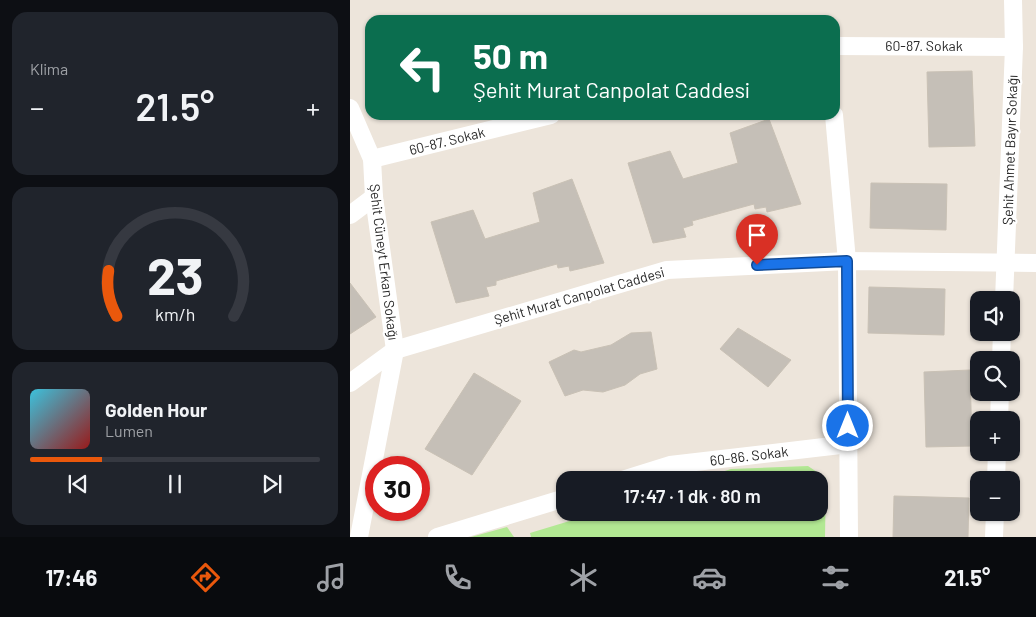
<!DOCTYPE html>
<html lang="tr">
<head>
<meta charset="utf-8">
<style>
  :root { --surface:#171b24; --page:#20242c; --text:#f1f3f6; --muted:#9ea1a6; --line:#363941; --accent:#ea580c }
  body { margin:0; font-family:Barlow,sans-serif; background:var(--page); color:var(--text); height:100vh; display:flex; flex-direction:column; font-size:19px; white-space:nowrap }
  * { box-sizing:border-box; margin:0 }
  p { font-size:16px; color:var(--muted) }
  .icon { flex:none; width:28px; height:28px; fill:none; stroke:currentColor; stroke-width:2; stroke-linecap:round; stroke-linejoin:round }
  .map { position:relative; flex:1; overflow:hidden }
  .sheet { display:flex; flex-direction:column; gap:12px; padding:12px; background:#0d0f14; width:350px }
  .sheet>* { flex:none }
  .guide { position:absolute; left:15px; top:15px; width:475px; height:105px; border-radius:15px; box-shadow:0 1px 4px #0004; background:#0b6e4f; color:#fff; overflow:hidden }
  .tools { position:absolute; left:620px; top:291px; display:grid; gap:10px }
  .tools a { display:grid; place-items:center; width:50px; height:50px; border-radius:10px; background:var(--surface); box-shadow:0 1px 4px #0004; font-size:25px }
  .speed { position:absolute; left:15px; top:456px; display:flex; gap:10px; font-size:25px; font-weight:700; text-align:center }
  .speed>* { display:grid; place-content:center; width:65px; height:65px; border-radius:50%; background:var(--surface); box-shadow:0 1px 4px #0004; line-height:1 }
  .speed .limit { border:8px solid #d22; background:#fff; color:#111 }
  .pin { position:absolute; display:grid; place-items:center; width:42px; height:42px; color:#fff; margin:-51px -21px; border-radius:50% 50% 50% 0; rotate:-45deg; box-shadow:0 0 5px #0007 }
  .pin .icon { rotate:45deg }
  .me { position:absolute; width:55px; margin:-28px; rotate:0deg; stroke-linejoin:round; filter:drop-shadow(0 0 4px #0008) }
  .turn { display:flex; align-items:center; gap:18px; height:105px; padding:0 25px; font-size:22px }
  .turn .icon { width:65px; height:65px; stroke-width:2.5 }
  .turn b { display:block; font-size:35px; line-height:42px }
  .big { font-size:38px; font-weight:600; line-height:1.1 }
  .sheet .card { flex:1; display:flex; flex-direction:column; justify-content:center; gap:8px; min-width:0; padding:0 18px; border-radius:15px; background:var(--page) }
  .sheet .dial { align-items:center; gap:0 }
  .dial svg { height:130px; overflow:visible; fill:none; stroke:var(--line); stroke-width:7; stroke-linecap:round; text-anchor:middle }
  .dial text { fill:var(--text); stroke:none }
  .song { display:flex; align-items:center; gap:15px }
  .cover { width:60px; height:60px; border-radius:8px; background:linear-gradient(135deg,hsl(190 70% 55%),hsl(0 70% 35%)) }
  .played { height:5px; border-radius:2px; background:linear-gradient(90deg,var(--accent) 25%,var(--line) 25%) }
  .keys { display:flex; justify-content:space-around; direction:ltr }
  .heat { display:flex; justify-content:space-between; align-items:center; font-size:28px; direction:ltr }
  .trip { position:absolute; left:206px; top:471px; width:272px; height:50px; border-radius:15px; background:var(--surface); box-shadow:0 1px 4px #0004; font-weight:600; line-height:50px; text-align:center }
  .menu { display:flex; height:80px; justify-content:space-around; align-items:center; background:#090b0e; color:var(--muted) }
  .menu .icon { width:35px; height:35px }
  .menu .active { color:var(--accent) }
  .menu b { font-size:22px; color:var(--text) }
  main { display:flex; flex:1; min-height:0 }
  .map>svg:first-child { display:block }
  .green { fill:#b2e893 }
  .building { fill:#c5bfb7; stroke:#c9c1b5 }
  .lines { fill:none; stroke-linecap:round; stroke-linejoin:round }
  .minor { stroke:#fff; stroke-width:18 }
  .route-casing { stroke:#114b97; stroke-width:12 }
  .route { stroke:#1a73e8; stroke-width:9 }
  .labels { text-anchor:middle; stroke-width:4.5; stroke-linejoin:round; paint-order:stroke }
  .street-label { font-size:14px; fill:#2a2a2a; stroke:#fff }
</style>
</head>
<body>
<main>
<section class="sheet">
<div class="card"><p>Klima</p>
<div class="heat"><a>−</a><b class="big">21.5°</b><a>+</a></div>
</div>
<div class="card dial"><svg viewBox="0 0 100 80">
<path d="M14 69A42 42 0 1 1 86 69"/>
<path d="M14 69A42 42 0 0 1 9 41" stroke="#ea580c"/>
<text x="50" y="56" font-size="32" font-weight="700">23</text>
<text x="50" y="72" font-size="11">km/h</text>
</svg></div>
<div class="card">
<div class="song"><i class="cover"></i><div><b>Golden Hour</b><p>Lumen</p></div></div>
<div class="played"></div>
<div class="keys"><svg class="icon" aria-label="previous" viewBox="0 0 24 24"><path d="M18 5L8 12l10 7zM5 5v14"/></svg><svg class="icon" aria-label="pause" viewBox="0 0 24 24"><path d="M8 5v14M16 5v14"/></svg><svg class="icon" aria-label="next" viewBox="0 0 24 24"><path d="M6 5l10 7-10 7zM19 5v14"/></svg></div>
</div>
</section>
<div class="map">
<svg width="686" height="537" viewBox="0 0 686 537">
  <rect width="100%" height="100%" fill="#ede5db"/>
  <g class="green">
    <polygon points="458,466 476,478 475,537 181,537 180,533 246,513 470,512 470,480 347,480 381,469"/>
    <polygon points="157,527 164,537 121,537"/>
  </g>
  <g class="building">
    <polygon points="622,71 625,146 579,147 577,72"/>
    <polygon points="419,119 451,204 417,212 416,207 405,209 404,204 342,221 343,225 333,228 336,237 303,243 278,163 320,151 333,179 388,163 380,133"/>
    <polygon points="222,179 254,263 220,271 219,266 208,268 207,264 146,281 146,285 136,287 139,296 106,303 81,222 123,210 135,239 190,222 183,193"/>
    <polygon points="521,183 597,184 596,230 520,228"/>
    <polygon points="0,283 26,317 0,334"/>
    <polygon points="519,287 595,289 594,335 518,333"/>
    <polygon points="388,328 441,360 418,387 370,349"/>
    <polygon points="301,332 307,369 290,374 275,385 253,392 233,390 215,396 199,362 224,350 231,352 261,345 281,333"/>
    <polygon points="620,370 622,446 576,447 574,372"/>
    <polygon points="124,373 171,401 122,475 75,449"/>
    <polygon points="544,496 619,498 618,537 543,537"/>
  </g>
  <g class="lines">
    <g class="minor">
      <polyline points="485,46 664,47"/>
      <polyline points="0,108 22,159 24,197 45,350 9,537"/>
      <polyline points="484,115 497,261 499,537"/>
      <polyline points="22,159 201,115"/>
      <polyline points="0,215 24,197"/>
      <polyline points="654,300 664,47 663,0"/>
      <polyline points="651,360 652,332"/>
      <polyline points="0,383 45,350 317,270 497,261 686,263"/>
      <polyline points="649,420 650,392"/>
      <polyline points="272,480 320,465 499,444"/>
      <polyline points="646,480 647,452"/>
      <polyline points="87,537 215,498"/>
      <polyline points="644,537 645,512"/>
    </g>
  </g>
  <g class="lines">
    <defs>
      <polyline id="route" points="407,265 497,261 498,426"/>
    </defs>
    <use href="#route" class="route-casing"/>
    <use href="#route" class="route"/>
  </g>
  <g class="labels">
    <g class="street-label">
      <text x="574" y="51">60-87. Sokak</text>
      <text transform="translate(97 141) rotate(-14)" y="5">60-87. Sokak</text>
      <text transform="translate(660 150) rotate(-88)" y="5">Şehit Ahmet Bayır Sokağı</text>
      <text transform="translate(34 262) rotate(83)" y="5">Şehit Cüneyt Erkan Sokağı</text>
      <text transform="translate(229 296) rotate(-16)" y="5">Şehit Murat Canpolat Caddesi</text>
      <text transform="translate(399 456) rotate(-7)" y="5">60-86. Sokak</text>
    </g>
  </g>
</svg>
<div class="tools">
<a><svg class="icon" aria-label="sound" viewBox="0 0 24 24"><path d="M4 9h4l5-4v14l-5-4H4zM17 9q2 3 0 6"/></svg></a>
<a><svg class="icon" aria-label="search" viewBox="0 0 24 24"><circle cx="10" cy="10" r="6"/><path d="M15 15l6 6"/></svg></a>
<a>+</a>
<a>−</a>
</div>
<div class="speed"><div class="limit">30</div></div>
<div class="pin" style="left:407px;top:265px;background:#d93025"><svg class="icon" aria-label="arrive" viewBox="0 0 24 24"><path d="M6 21V4h12l-3 4 3 4H6"/></svg></div>
<svg class="me" style="left:498px;top:426px" viewBox="-20 -20 40 40"><circle r="17" fill="#1a73e8" stroke="#fff" stroke-width="3"/><path d="M0-11L8 9 0 5-8 9z" fill="#fff"/></svg>
<div class="trip">17:47 · 1 dk · 80 m</div>
<div class="guide">
<div class="turn"><svg class="icon" aria-label="left" viewBox="0 0 24 24"><path d="M17 20v-9H6M10 6l-5 5 5 5"/></svg><div><b>50 m</b>Şehit Murat Canpolat Caddesi</div></div>
</div>
</div>
</main>
<nav class="menu">
<b>17:46</b>
<svg class="icon active" aria-label="directions" viewBox="0 0 24 24"><path d="M12 3l9 9-9 9-9-9zM9 14v-3h6M13 9l2 2-2 2"/></svg>
<svg class="icon" aria-label="music" viewBox="0 0 24 24"><path d="M9 18V5l10-2v13"/><circle cx="6" cy="18" r="3"/><circle cx="16" cy="16" r="3"/></svg>
<svg class="icon" aria-label="phone" viewBox="0 0 24 24"><path d="M5 4h4l2 5-3 2q2 4 5 5l2-3 5 2v4C11 20 4 13 5 4z"/></svg>
<svg class="icon" aria-label="climate" viewBox="0 0 24 24"><path d="M12 3v18M4 7l16 10M4 17L20 7"/></svg>
<svg class="icon" aria-label="car" viewBox="0 0 24 24"><path d="M5 17H2v-5l4-1 3-4h7l3 4 3 1v5h-3M9 17h6M6 11h13"/><circle cx="7" cy="17" r="2"/><circle cx="17" cy="17" r="2"/></svg>
<svg class="icon" aria-label="filters" viewBox="0 0 24 24"><path d="M4 7h16M4 17h16"/><circle cx="9" cy="7" r="2"/><circle cx="15" cy="17" r="2"/></svg>
<b>21.5°</b>
</nav>
</body>
</html>
